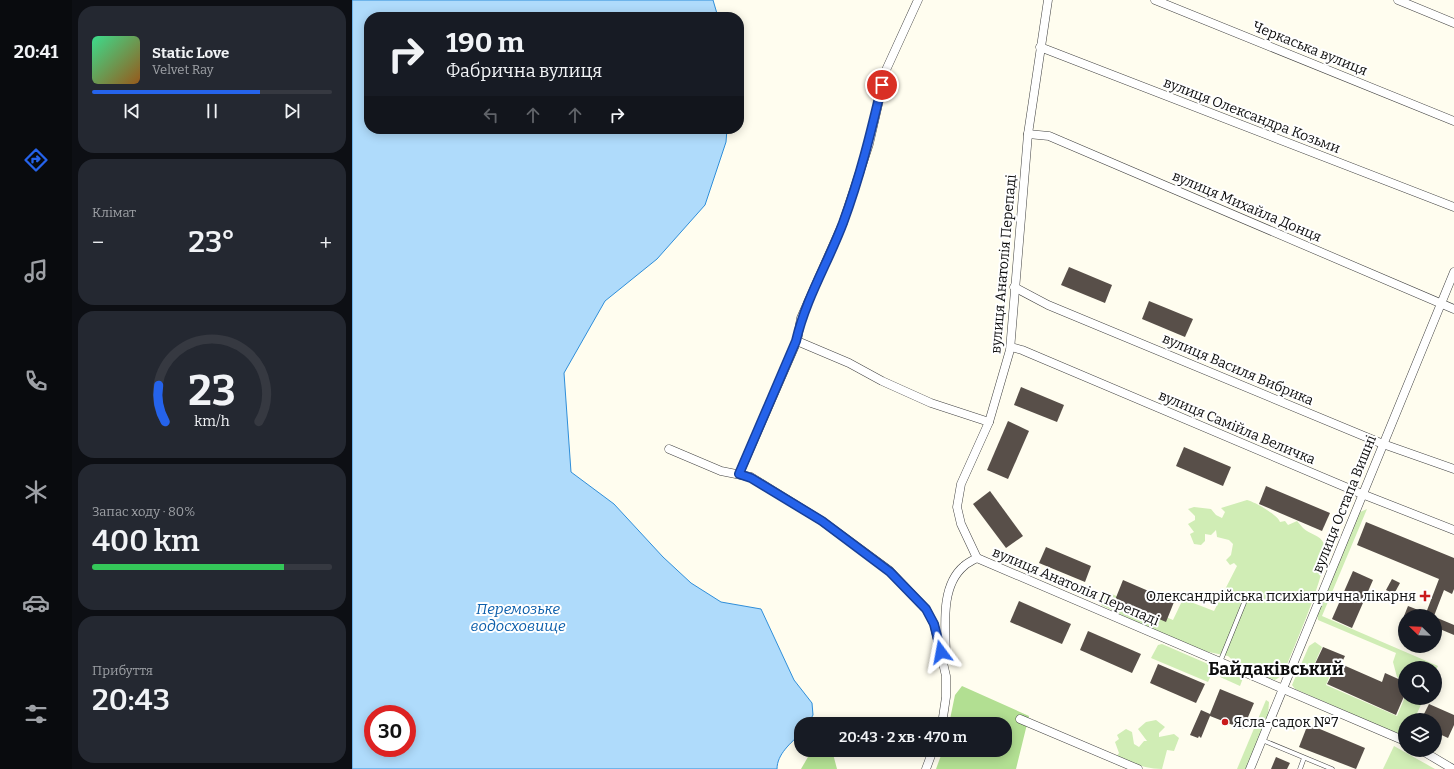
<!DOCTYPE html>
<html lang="uk">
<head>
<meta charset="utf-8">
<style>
  :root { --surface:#171b24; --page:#242831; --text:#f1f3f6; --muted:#9ea1a6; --line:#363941; --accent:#2563eb }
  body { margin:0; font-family:Bitter,serif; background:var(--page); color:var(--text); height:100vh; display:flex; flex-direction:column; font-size:15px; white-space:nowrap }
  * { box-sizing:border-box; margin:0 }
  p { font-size:13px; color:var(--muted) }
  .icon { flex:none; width:22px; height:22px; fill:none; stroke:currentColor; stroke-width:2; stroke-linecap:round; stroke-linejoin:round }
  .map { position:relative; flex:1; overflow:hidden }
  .side { display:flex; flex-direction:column; gap:6px; padding:6px; background:#0d0f14; width:280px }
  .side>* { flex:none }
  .top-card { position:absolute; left:12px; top:12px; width:380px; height:122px; border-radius:16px; box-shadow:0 2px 10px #0003; background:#171b24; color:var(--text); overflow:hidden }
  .needle { width:26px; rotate:293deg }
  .buttons { position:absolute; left:1046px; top:609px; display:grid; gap:8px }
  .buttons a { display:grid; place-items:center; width:44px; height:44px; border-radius:50%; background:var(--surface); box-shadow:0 2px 10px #0003; font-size:20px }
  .speed { position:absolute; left:12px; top:705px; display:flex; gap:8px; font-size:20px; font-weight:700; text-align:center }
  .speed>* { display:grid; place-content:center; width:52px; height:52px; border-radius:50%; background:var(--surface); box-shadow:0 2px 10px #0003; line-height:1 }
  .speed .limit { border:6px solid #d22; background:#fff; color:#111 }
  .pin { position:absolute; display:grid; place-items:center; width:34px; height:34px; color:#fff; margin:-17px; border:2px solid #fff; border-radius:50%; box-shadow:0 1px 4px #0007 }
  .me { position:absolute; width:44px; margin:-22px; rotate:347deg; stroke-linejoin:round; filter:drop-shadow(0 0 3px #0008) }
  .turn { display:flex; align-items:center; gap:14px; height:84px; padding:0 16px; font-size:18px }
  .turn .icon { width:52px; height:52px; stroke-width:2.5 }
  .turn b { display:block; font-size:28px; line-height:34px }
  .lanes { display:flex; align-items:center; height:38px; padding:0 16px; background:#0003; justify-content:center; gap:20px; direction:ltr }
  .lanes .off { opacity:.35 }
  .big { font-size:30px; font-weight:600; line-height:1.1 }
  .side .widget { flex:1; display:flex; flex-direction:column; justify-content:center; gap:6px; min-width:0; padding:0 14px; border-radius:16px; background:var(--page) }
  .side .dial { align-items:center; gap:0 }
  .dial svg { height:104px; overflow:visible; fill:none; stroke:var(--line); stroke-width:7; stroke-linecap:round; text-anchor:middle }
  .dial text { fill:var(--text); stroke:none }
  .song { display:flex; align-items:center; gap:12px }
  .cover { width:48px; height:48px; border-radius:6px; background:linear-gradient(135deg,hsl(150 70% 55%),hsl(30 70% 35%)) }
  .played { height:4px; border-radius:2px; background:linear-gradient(90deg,var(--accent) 70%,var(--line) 70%) }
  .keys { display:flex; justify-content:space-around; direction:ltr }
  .heat { display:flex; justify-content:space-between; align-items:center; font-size:22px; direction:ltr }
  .charge { height:6px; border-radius:3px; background:linear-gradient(90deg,#34c759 80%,var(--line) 0) }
  .trip { position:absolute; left:442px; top:717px; width:218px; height:40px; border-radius:16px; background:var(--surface); box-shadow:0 2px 10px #0003; font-weight:600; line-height:40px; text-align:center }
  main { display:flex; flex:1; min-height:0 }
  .menu { display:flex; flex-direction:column; width:72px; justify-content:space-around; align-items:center; background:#090b0e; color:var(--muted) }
  .menu .icon { width:28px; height:28px }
  .menu .active { color:var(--accent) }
  .menu b { font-size:18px; color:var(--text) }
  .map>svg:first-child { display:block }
  .green { fill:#d0edb5 }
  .forest { fill:#b2df92 }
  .water { fill:#afdbfb; stroke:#2f8ed9; fill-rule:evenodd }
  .building { fill:#584f49 }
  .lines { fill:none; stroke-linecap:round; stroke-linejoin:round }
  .service-casing { stroke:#414141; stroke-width:5 }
  .minor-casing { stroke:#414141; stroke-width:9 }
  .service { stroke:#fff; stroke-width:4 }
  .minor { stroke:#fff; stroke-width:8 }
  .route-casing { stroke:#184099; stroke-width:10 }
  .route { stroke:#2563eb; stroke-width:7 }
  .poi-dot { fill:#ca1a1b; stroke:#fff; stroke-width:1.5 }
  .labels { text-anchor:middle; stroke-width:4; stroke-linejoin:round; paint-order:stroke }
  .street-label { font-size:14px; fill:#0e0e0e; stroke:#fff }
  .poi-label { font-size:14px; fill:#0e0e0e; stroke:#fff; text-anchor:end }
  .water-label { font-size:15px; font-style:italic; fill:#0c5fab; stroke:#fff }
  .district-label { font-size:18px; font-weight:bold; fill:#0e0e0e; stroke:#fff }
</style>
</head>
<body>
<main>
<nav class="menu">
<b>20:41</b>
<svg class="icon active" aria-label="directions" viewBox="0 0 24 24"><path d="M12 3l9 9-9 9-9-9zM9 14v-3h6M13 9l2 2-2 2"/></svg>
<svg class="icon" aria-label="music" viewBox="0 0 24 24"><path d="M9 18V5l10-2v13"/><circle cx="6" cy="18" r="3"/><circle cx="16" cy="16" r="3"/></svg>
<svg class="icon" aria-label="phone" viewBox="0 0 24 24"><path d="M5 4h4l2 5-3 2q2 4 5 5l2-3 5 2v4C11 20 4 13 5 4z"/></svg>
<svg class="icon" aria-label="climate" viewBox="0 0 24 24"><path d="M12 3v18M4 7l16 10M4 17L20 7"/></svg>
<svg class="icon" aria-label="car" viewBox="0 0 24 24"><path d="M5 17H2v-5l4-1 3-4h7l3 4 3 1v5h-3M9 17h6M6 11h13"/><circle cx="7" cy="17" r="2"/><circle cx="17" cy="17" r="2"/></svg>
<svg class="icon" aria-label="filters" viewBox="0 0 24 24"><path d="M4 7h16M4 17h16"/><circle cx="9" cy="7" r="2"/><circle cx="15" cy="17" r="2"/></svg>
</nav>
<section class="side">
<div class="widget">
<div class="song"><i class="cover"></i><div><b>Static Love</b><p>Velvet Ray</p></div></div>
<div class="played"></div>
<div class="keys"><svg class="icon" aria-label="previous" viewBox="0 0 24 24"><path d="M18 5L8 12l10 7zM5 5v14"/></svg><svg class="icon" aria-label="pause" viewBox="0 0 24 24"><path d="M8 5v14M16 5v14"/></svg><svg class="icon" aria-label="next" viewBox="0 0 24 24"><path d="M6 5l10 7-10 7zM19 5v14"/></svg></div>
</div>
<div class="widget"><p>Клімат</p>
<div class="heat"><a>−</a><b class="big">23°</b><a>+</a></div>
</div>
<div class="widget dial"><svg viewBox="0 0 100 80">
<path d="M14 69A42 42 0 1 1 86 69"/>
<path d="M14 69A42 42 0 0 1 9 41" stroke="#2563eb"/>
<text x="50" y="56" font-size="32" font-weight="700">23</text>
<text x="50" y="72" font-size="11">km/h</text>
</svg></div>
<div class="widget"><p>Запас ходу · 80%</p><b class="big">400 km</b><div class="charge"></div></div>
<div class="widget"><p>Прибуття</p><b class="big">20:43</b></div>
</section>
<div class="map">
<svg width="1102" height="769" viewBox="0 0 1102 769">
  <rect width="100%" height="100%" fill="#fffdef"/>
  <g class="green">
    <path d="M895,500C903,502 926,515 928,522L933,521L936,525L945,521C947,523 949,526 951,528C958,535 968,534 972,544C980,565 940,650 931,675L923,680L888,667L876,656L852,651L820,639L749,605L755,592L821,620L831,599L862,611L885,566L882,563L878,565L874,560L879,555L881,544L877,540L865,537L864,530L859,535L853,534V541L849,545L842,544L838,534L842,532L836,524L843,520V516L836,509L842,507L859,509L864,515L870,518L873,512L869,508Z"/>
    <polygon points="1015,509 970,616 1086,666 1083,672 1083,668 1053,668 1053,681 1045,677 1041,662 1044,653 966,620 965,613 1006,513"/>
    <polygon points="963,642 970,647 961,667 978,675 974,685 1045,716 1053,697 1072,698 1062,720 1053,720 1053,734 1048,735 943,689 940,685 957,646"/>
    <polygon points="810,644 863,667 856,682 799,658 806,645"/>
    <polygon points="871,670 891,678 888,686 868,677"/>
    <polygon points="914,700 917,702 916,715 894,769 885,769"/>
    <path d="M804,720L813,727L807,733V737L822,734L827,738L822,751L815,750L810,769C794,769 778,763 765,756L767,753L763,742L767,739L765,735L774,729L780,732L782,744L787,747L792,741H795L786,729L794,722Z"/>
    <polygon points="1042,746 1083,769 1031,769"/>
  </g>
  <g class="forest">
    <polygon points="610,686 677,716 664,769 584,769 591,750 653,750 653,724 597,724 603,695"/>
    <polygon points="460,750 480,750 485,769 449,769"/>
  </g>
  <path class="water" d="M0,0H361L366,17H17V129H375L374,142L353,205L305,259L253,301L212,373L219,472L262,504L311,557L339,583L369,602L409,609L442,680L460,703L461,715L456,724H449V733C439,743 425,754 425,769H0ZM21,714H55V748H21Z"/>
  <g class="building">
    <polygon points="717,267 760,285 753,303 709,285"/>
    <polygon points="797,301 841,319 833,337 790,319"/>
    <polygon points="669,387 712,405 705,422 662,405"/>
    <polygon points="656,421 677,431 656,479 635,470"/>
    <polygon points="832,447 879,467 871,486 824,466"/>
    <polygon points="914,486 978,513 970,531 907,504"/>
    <polygon points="638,491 671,536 654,548 621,504"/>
    <polygon points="1014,522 1102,558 1102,589 1100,594 1092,590 1082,616 1052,616 1056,606 1074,613 1087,579 1005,545"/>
    <polygon points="694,547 739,566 733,582 687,563"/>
    <polygon points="1001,571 1021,580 1000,628 980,619"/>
    <polygon points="1040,579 1048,583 1042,594 1034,590"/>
    <polygon points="771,580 822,602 814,622 763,600"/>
    <polygon points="667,601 719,624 710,644 658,622"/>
    <polygon points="1083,617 1102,625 1102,635 1083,627"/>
    <polygon points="736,631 789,654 780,673 728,650"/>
    <polygon points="971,647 993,656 989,664 1030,682 1033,673 1053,682 1053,694 1044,715 975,684 980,674 962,666"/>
    <polygon points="806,664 853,684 844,703 798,683"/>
    <polygon points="868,689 902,703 891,729 858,716 849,738 847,736 846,738 838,735 849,710 858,714"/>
    <polygon points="1077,704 1102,715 1102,725 1096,738 1083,732 1083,720 1069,720"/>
    <polygon points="956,724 1013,748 1004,769 947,747"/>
    <polygon points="924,757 938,763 935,769 919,769"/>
  </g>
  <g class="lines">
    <defs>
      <g id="service">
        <polyline points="868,662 892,603"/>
        <polyline points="910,740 980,769"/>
        <polyline points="948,769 952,758"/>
      </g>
      <g id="minor">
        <polyline points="696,0 676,134 658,350 637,422 609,484 605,507 609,524 625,558 1053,741"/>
        <polyline points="803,0 1102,121"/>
        <polyline points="1046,0 1102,23"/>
        <polyline points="688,47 1102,207"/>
        <polyline points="676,134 697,136 1102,309"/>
        <polyline points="662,287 696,305 1031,444 1102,469"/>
        <polyline points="445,341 497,363 530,381 579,403 637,422"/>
        <polyline points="659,347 670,350 1010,494 1102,530"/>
        <polyline points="317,449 369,471 399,477 470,521 538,571 574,609 582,624 594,676 594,697 590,724"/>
        <polyline points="387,474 445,341 449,318 491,223 517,144 534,70 566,0"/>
        <path d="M594,659C594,630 587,587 612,566C615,563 621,560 625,558"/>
        <polyline points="668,719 786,769"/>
        <polyline points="1069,750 1101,769"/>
        <polyline points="574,769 581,750"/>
        <polyline points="898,769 1102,272"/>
      </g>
    </defs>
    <use href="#service" class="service-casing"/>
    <use href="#minor" class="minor-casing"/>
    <use href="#service" class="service"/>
    <use href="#minor" class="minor"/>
  </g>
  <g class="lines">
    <defs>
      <path id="route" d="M530,85C519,132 508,177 491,223C476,263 454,298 444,341L387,474L399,478L470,521L538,572L574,609L582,624L589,652"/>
    </defs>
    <use href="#route" class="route-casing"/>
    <use href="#route" class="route"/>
  </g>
  <g class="poi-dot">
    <path d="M1071 590h4v4h4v4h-4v4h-4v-4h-4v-4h4z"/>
    <circle cx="873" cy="722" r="4"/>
  </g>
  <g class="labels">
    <g class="street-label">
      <text transform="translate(958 48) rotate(22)" y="5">Черкаська вулиця</text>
      <text transform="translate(900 115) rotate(21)" y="5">вулиця Олександра Козьми</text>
      <text transform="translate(895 206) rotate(23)" y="5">вулиця Михайла Донця</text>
      <text transform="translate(651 264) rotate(-85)" y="5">вулиця Анатолія Перепаді</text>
      <text transform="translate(886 369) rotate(23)" y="5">вулиця Василя Вибрика</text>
      <text transform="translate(885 427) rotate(23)" y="5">вулиця Самійла Величка</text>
      <text transform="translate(992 504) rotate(-68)" y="5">вулиця Остапа Вишні</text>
      <text transform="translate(724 586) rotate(23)" y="5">вулиця Анатолія Перепаді</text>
    </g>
    <g class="poi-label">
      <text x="1064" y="601">Олександрійська психіатрична лікарня</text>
      <text x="881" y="727" text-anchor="start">Ясла-садок №7</text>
    </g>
    <g class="water-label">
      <text x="166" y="614">Перемозьке<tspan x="166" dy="17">водосховище</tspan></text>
    </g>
    <g class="district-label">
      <text x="924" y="675">Байдаківський</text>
    </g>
  </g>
</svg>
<div class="buttons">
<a><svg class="needle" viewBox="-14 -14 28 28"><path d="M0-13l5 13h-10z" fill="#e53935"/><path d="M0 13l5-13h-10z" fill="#9ea1a6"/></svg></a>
<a><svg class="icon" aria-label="search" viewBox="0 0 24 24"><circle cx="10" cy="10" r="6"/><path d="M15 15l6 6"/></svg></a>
<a><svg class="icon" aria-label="layers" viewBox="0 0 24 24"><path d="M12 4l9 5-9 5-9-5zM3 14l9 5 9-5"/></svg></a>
</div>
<div class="speed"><div class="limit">30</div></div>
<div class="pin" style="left:530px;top:85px;background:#d93025"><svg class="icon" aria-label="arrive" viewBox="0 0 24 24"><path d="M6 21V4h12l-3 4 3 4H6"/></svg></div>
<svg class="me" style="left:589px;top:652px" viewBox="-20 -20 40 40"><path d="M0-17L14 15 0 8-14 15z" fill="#2563eb" stroke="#fff" stroke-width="4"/></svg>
<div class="trip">20:43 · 2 хв · 470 m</div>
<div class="top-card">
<div class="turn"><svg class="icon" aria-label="right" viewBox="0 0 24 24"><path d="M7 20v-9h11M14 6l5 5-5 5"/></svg><div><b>190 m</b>Фабрична вулиця</div></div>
<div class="lanes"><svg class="icon off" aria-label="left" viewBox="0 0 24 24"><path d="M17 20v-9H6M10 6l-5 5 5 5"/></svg><svg class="icon off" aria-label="ahead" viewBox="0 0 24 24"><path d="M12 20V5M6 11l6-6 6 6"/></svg><svg class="icon off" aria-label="ahead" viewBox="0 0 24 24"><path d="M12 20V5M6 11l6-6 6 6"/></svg><svg class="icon" aria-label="right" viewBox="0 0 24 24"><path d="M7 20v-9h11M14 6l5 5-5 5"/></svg></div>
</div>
</div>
</main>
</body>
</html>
